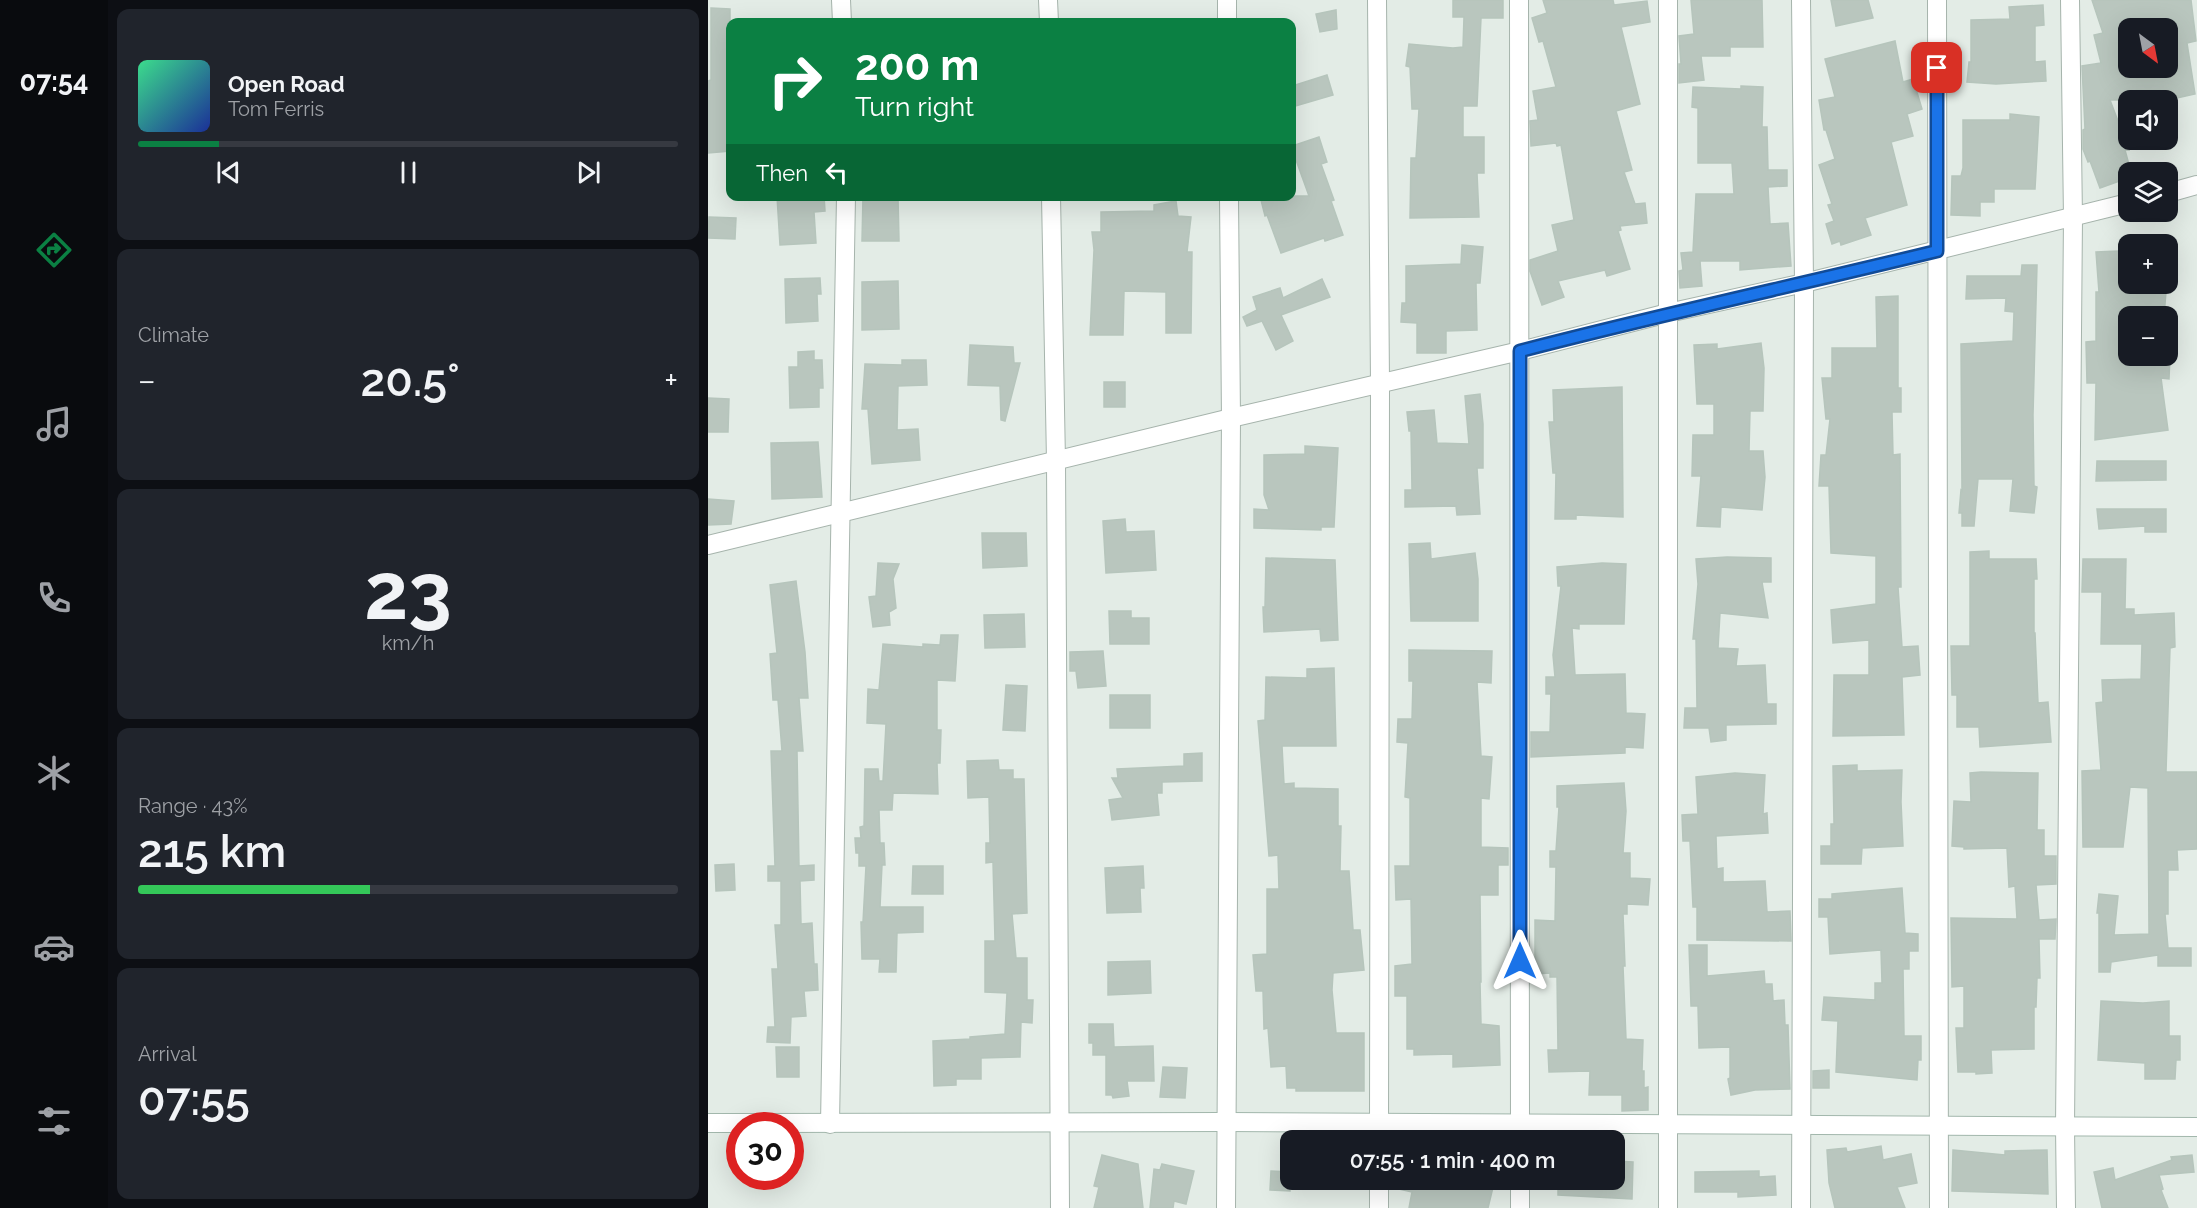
<!DOCTYPE html>
<html lang="en">
<head>
<meta charset="utf-8">
<style>
  :root { --surface:#171b24; --page:#20242c; --text:#f1f3f6; --muted:#9ea1a6; --line:#363941; --accent:#0b8043 }
  body { margin:0; font-family:Raleway,sans-serif; background:var(--page); color:var(--text); height:100vh; display:flex; flex-direction:column; font-size:22px; white-space:nowrap }
  * { box-sizing:border-box; margin:0 }
  p { font-size:20px; color:var(--muted) }
  .icon { flex:none; width:33px; height:33px; fill:none; stroke:currentColor; stroke-width:2; stroke-linecap:round; stroke-linejoin:round }
  .map { position:relative; flex:1; overflow:hidden }
  .details { display:flex; flex-direction:column; gap:9px; padding:9px; background:#0d0f14; width:600px }
  .details>* { flex:none }
  .guide { position:absolute; left:18px; top:18px; width:570px; height:183px; border-radius:12px; box-shadow:0 6px 24px #0002; background:#0b8043; color:#fff; overflow:hidden }
  .needle { width:39px; rotate:148deg }
  .fabs { position:absolute; left:1410px; top:18px; display:grid; gap:12px }
  .fabs a { display:grid; place-items:center; width:60px; height:60px; border-radius:12px; background:var(--surface); box-shadow:0 6px 24px #0002; font-size:30px }
  .speed { position:absolute; left:18px; top:1112px; display:flex; gap:12px; font-size:30px; font-weight:700; text-align:center }
  .speed>* { display:grid; place-content:center; width:78px; height:78px; border-radius:50%; background:var(--surface); box-shadow:0 6px 24px #0002; line-height:1 }
  .speed .limit { border:9px solid #d22; background:#fff; color:#111 }
  .pin { position:absolute; display:grid; place-items:center; width:51px; height:51px; color:#fff; margin:-26px; border-radius:12px; box-shadow:0 3px 9px #0006 }
  .me { position:absolute; width:66px; margin:-33px; rotate:0deg; stroke-linejoin:round; filter:drop-shadow(0 0 4px #0008) }
  .turn { display:flex; align-items:center; gap:21px; height:126px; padding:0 30px; font-size:27px }
  .turn .icon { width:78px; height:78px; stroke-width:2.5 }
  .turn b { display:block; font-size:42px; line-height:51px }
  .then { display:flex; align-items:center; height:57px; padding:0 30px; background:#0003; gap:12px; font-size:22px }
  .big { font-size:45px; font-weight:600; line-height:1.1 }
  .details .widget { flex:1; display:flex; flex-direction:column; justify-content:center; gap:9px; min-width:0; padding:0 21px; border-radius:12px; background:var(--page) }
  .details .dial { align-items:center; gap:0 }
  .dial b { font-size:78px; line-height:1 }
  .song { display:flex; align-items:center; gap:18px }
  .cover { width:72px; height:72px; border-radius:9px; background:linear-gradient(135deg,hsl(150 70% 55%),hsl(230 70% 35%)) }
  .played { height:6px; border-radius:3px; background:linear-gradient(90deg,var(--accent) 15%,var(--line) 15%) }
  .keys { display:flex; justify-content:space-around; direction:ltr }
  .heat { display:flex; justify-content:space-between; align-items:center; font-size:33px; direction:ltr }
  .charge { height:9px; border-radius:4px; background:linear-gradient(90deg,#34c759 43%,var(--line) 0) }
  .trip { position:absolute; left:572px; top:1130px; width:345px; height:60px; border-radius:12px; background:var(--surface); box-shadow:0 6px 24px #0002; font-weight:600; line-height:60px; text-align:center }
  main { display:flex; flex:1; min-height:0 }
  .tab-bar { display:flex; flex-direction:column; width:108px; justify-content:space-around; align-items:center; background:#090b0e; color:var(--muted) }
  .tab-bar .icon { width:42px; height:42px }
  .tab-bar .selected { color:var(--accent) }
  .tab-bar b { font-size:27px; color:var(--text) }
  .map>svg:first-child { display:block }
  .building { fill:#b9c6be; stroke:#b6c5bc; stroke-width:1.5; fill-rule:evenodd }
  .lines { fill:none; stroke-linecap:round; stroke-linejoin:round }
  .street-casing { stroke:#a6b4ac; stroke-width:20 }
  .secondary-casing { stroke:#a2b7ac; stroke-width:20 }
  .street { stroke:#fff; stroke-width:18 }
  .secondary { stroke:#fff; stroke-width:18 }
  .route-casing { stroke:#114b97; stroke-width:15 }
  .route { stroke:#1a73e8; stroke-width:10 }
</style>
</head>
<body>
<main>
<nav class="tab-bar">
<b>07:54</b>
<svg class="icon selected" aria-label="directions" viewBox="0 0 24 24"><path d="M12 3l9 9-9 9-9-9zM9 14v-3h6M13 9l2 2-2 2"/></svg>
<svg class="icon" aria-label="music" viewBox="0 0 24 24"><path d="M9 18V5l10-2v13"/><circle cx="6" cy="18" r="3"/><circle cx="16" cy="16" r="3"/></svg>
<svg class="icon" aria-label="phone" viewBox="0 0 24 24"><path d="M5 4h4l2 5-3 2q2 4 5 5l2-3 5 2v4C11 20 4 13 5 4z"/></svg>
<svg class="icon" aria-label="climate" viewBox="0 0 24 24"><path d="M12 3v18M4 7l16 10M4 17L20 7"/></svg>
<svg class="icon" aria-label="car" viewBox="0 0 24 24"><path d="M5 17H2v-5l4-1 3-4h7l3 4 3 1v5h-3M9 17h6M6 11h13"/><circle cx="7" cy="17" r="2"/><circle cx="17" cy="17" r="2"/></svg>
<svg class="icon" aria-label="filters" viewBox="0 0 24 24"><path d="M4 7h16M4 17h16"/><circle cx="9" cy="7" r="2"/><circle cx="15" cy="17" r="2"/></svg>
</nav>
<section class="details">
<div class="widget">
<div class="song"><i class="cover"></i><div><b>Open Road</b><p>Tom Ferris</p></div></div>
<div class="played"></div>
<div class="keys"><svg class="icon" aria-label="previous" viewBox="0 0 24 24"><path d="M18 5L8 12l10 7zM5 5v14"/></svg><svg class="icon" aria-label="pause" viewBox="0 0 24 24"><path d="M8 5v14M16 5v14"/></svg><svg class="icon" aria-label="next" viewBox="0 0 24 24"><path d="M6 5l10 7-10 7zM19 5v14"/></svg></div>
</div>
<div class="widget"><p>Climate</p>
<div class="heat"><a>−</a><b class="big">20.5°</b><a>+</a></div>
</div>
<div class="widget dial"><b>23</b><p>km/h</p></div>
<div class="widget"><p>Range · 43%</p><b class="big">215 km</b><div class="charge"></div></div>
<div class="widget"><p>Arrival</p><b class="big">07:55</b></div>
</section>
<div class="map">
<svg width="1489" height="1208" viewBox="0 0 1489 1208">
  <rect width="100%" height="100%" fill="#e3ece6"/>
  <g class="building">
    <polygon points="745,0 795,0 795,18 773,18 769,106 755,106 755,137 776,137 776,173 769,173 771,217 702,218 703,158 708,158 711,109 704,109 702,67 698,66 701,44 745,48 755,47 756,17 745,17"/>
    <polygon points="835,0 905,0 906,5 939,1 942,22 913,27 932,104 908,111 924,170 916,172 927,204 937,203 939,223 912,226 913,230 910,231 922,269 899,276 897,270 850,281 856,297 834,305 822,271 822,260 850,251 844,225 866,220 853,145 849,146 848,143 823,146 822,121 830,120 825,91 848,87 835,41 831,42 824,18 839,13"/>
    <polygon points="983,0 1054,0 1055,47 1022,47 1022,56 993,56 996,80 971,83 971,64 973,64 971,36 986,34"/>
    <polygon points="1123,0 1160,0 1165,18 1128,26"/>
    <path d="M1384,0H1483L1488,41L1479,43L1487,94L1460,100H1402L1421,150H1417L1423,172H1420V178L1392,188L1382,161L1380,162L1375,149V130L1377,129L1374,66L1393,63L1386,35L1395,33ZM1420,28H1460V68H1443L1420,73Z"/>
    <polygon points="1335,5 1336,25 1327,26 1327,62 1337,61 1338,81 1288,84 1259,82 1261,62 1263,62 1263,20 1302,19 1301,7"/>
    <polygon points="3,8 22,9 22,151 0,153 0,81 3,80"/>
    <polygon points="628,10 629,29 612,32 608,14"/>
    <polygon points="1187,41 1195,82 1205,79 1214,109 1199,114 1205,136 1183,142 1199,205 1157,218 1163,235 1133,245 1132,241 1124,244 1118,224 1126,221 1120,205 1124,204 1111,165 1127,159 1118,130 1116,130 1111,100 1127,97 1117,59"/>
    <polygon points="619,75 625,95 584,107 584,86"/>
    <polygon points="1033,86 1055,87 1054,127 1059,127 1060,170 1079,170 1079,186 1060,187 1062,224 1080,223 1083,266 1032,270 1032,261 992,261 994,286 972,288 971,271 975,270 973,253 985,252 988,194 1026,194 1024,163 990,163 990,108 984,107 985,87 1033,89"/>
    <polygon points="1302,114 1331,117 1327,189 1286,189 1286,202 1272,202 1272,216 1243,215 1244,176 1253,176 1255,168 1255,120 1302,120"/>
    <polygon points="611,137 619,162 613,164 626,200 623,201 635,235 617,241 616,238 573,253 559,215 557,216 552,196 601,196 588,160 584,161 584,146"/>
    <polygon points="69,196 116,196 117,211 106,212 108,243 72,245"/>
    <polygon points="155,197 190,197 191,241 154,241"/>
    <polygon points="468,201 470,216 483,217 479,252 484,252 483,333 458,333 458,292 416,291 415,335 382,335 386,250 384,232 393,232 393,212 446,211 446,205"/>
    <polygon points="1,217 28,218 27,239 0,238"/>
    <polygon points="754,245 775,247 772,283 768,283 769,330 738,331 738,353 709,353 709,323 693,322 694,303 698,303 698,266 753,264"/>
    <polygon points="1411,251 1414,289 1458,292 1456,316 1416,316 1417,356 1462,356 1461,379 1453,378 1460,430 1387,440 1388,383 1379,383 1378,342 1388,341 1388,292 1391,292 1388,252"/>
    <polygon points="1314,265 1329,265 1325,415 1326,486 1329,487 1326,513 1302,511 1305,479 1270,479 1266,526 1254,526 1254,513 1251,513 1253,490 1254,491 1253,344 1305,341 1306,312 1297,311 1298,298 1258,299 1259,276 1313,276"/>
    <polygon points="112,278 113,294 109,294 110,321 78,323 77,279"/>
    <polygon points="614,279 622,297 573,315 585,341 568,350 554,321 539,326 535,317 549,310 545,297 572,288 575,298"/>
    <polygon points="190,281 191,329 154,330 154,282"/>
    <polygon points="1190,296 1190,388 1193,388 1193,412 1184,412 1185,455 1192,454 1193,587 1190,587 1194,647 1210,646 1212,675 1194,677 1196,735 1125,736 1126,675 1161,675 1161,640 1125,643 1123,610 1168,604 1168,556 1123,553 1121,486 1111,486 1113,455 1118,455 1122,419 1118,419 1114,378 1124,378 1124,348 1169,348 1168,297"/>
    <polygon points="1053,343 1056,368 1055,411 1042,411 1041,451 1055,451 1057,477 1054,510 1013,507 1012,527 989,526 993,476 984,476 985,435 1006,435 1006,404 989,404 986,345 1009,344 1009,349"/>
    <polygon points="262,345 305,347 306,363 312,363 297,421 293,420 292,386 260,385"/>
    <polygon points="106,351 106,360 114,360 115,388 111,388 111,407 82,408 81,367 90,367 90,352"/>
    <polygon points="194,360 218,360 219,385 190,386 189,430 210,429 212,460 164,464 160,409 154,409 157,364 194,365"/>
    <rect x="396" y="382" width="21" height="25"/>
    <polygon points="914,387 915,517 868,515 868,519 847,519 848,473 845,473 841,422 846,422 845,390"/>
    <polygon points="772,394 775,424 775,468 769,468 772,514 749,515 748,506 697,507 697,490 704,490 703,431 701,431 699,412 726,410 729,443 761,444 757,396"/>
    <polygon points="0,398 21,399 20,432 0,432"/>
    <polygon points="110,442 114,497 64,499 63,443"/>
    <polygon points="597,446 630,448 626,527 613,527 613,530 546,528 546,509 561,510 556,495 556,455 597,454"/>
    <polygon points="1389,461 1458,461 1458,480 1388,481"/>
    <polygon points="0,499 26,501 23,524 0,525"/>
    <polygon points="1389,509 1458,509 1458,532 1437,532 1437,526 1391,529"/>
    <polygon points="417,519 418,532 446,531 448,570 398,573 395,521"/>
    <polygon points="274,533 318,533 319,566 275,568"/>
    <polygon points="722,543 723,559 767,553 770,579 770,621 703,621 701,544"/>
    <polygon points="1281,551 1281,559 1328,559 1329,579 1326,579 1326,633 1327,633 1330,703 1340,702 1343,742 1272,747 1271,727 1249,727 1249,695 1244,695 1243,646 1262,646 1262,552"/>
    <polygon points="1019,557 1063,558 1063,582 1054,582 1060,618 1012,613 1010,648 1030,649 1028,666 1057,665 1059,704 1068,704 1068,724 1018,725 1018,740 1003,742 1001,728 976,728 977,708 989,708 988,639 985,639 990,584 988,559"/>
    <polygon points="558,558 627,560 630,640 613,641 612,629 556,632 555,607 557,607"/>
    <polygon points="1375,559 1418,559 1417,609 1426,609 1426,615 1466,613 1467,647 1462,648 1458,772 1489,772 1489,849 1469,850 1470,870 1460,870 1460,914 1457,914 1460,948 1483,948 1483,966 1450,966 1450,955 1403,962 1402,972 1391,972 1391,913 1389,913 1391,894 1410,896 1406,935 1441,934 1440,788 1422,787 1415,847 1375,847 1374,771 1393,770 1388,703 1395,702 1394,680 1433,679 1434,644 1393,644 1394,592 1374,592"/>
    <polygon points="170,563 191,564 185,579 188,608 181,612 182,625 165,627 161,597 168,596"/>
    <polygon points="894,563 918,564 916,624 871,624 871,629 864,628 867,675 917,674 918,713 937,714 935,748 917,747 917,753 823,757 823,732 842,732 843,694 838,694 838,677 847,677 845,655 853,586 850,586 849,567"/>
    <polygon points="88,581 97,652 100,698 91,698 95,751 89,751 91,866 106,865 106,880 92,881 93,924 104,923 106,964 109,964 110,990 96,991 98,1016 83,1017 82,1043 59,1042 60,1027 67,1027 64,969 70,969 67,925 73,925 73,881 60,881 60,866 67,866 63,751 74,751 70,700 65,700 62,654 69,653 62,585"/>
    <polygon points="401,611 423,611 423,618 441,618 441,644 402,644"/>
    <polygon points="316,614 317,647 277,648 276,615"/>
    <polygon points="233,635 250,635 247,681 229,680 229,730 233,730 232,763 229,763 230,794 185,793 184,810 171,810 172,843 176,843 177,865 174,865 172,907 215,907 215,932 189,933 188,972 171,972 172,959 154,959 153,922 155,922 158,866 151,866 151,853 148,853 147,838 153,838 152,827 156,826 157,769 170,769 171,781 175,781 178,724 159,723 160,689 171,690 175,644 215,647 215,644 232,645"/>
    <polygon points="701,650 784,651 783,683 769,682 773,756 784,757 781,799 773,798 773,847 800,848 800,865 790,865 790,895 772,895 773,982 772,982 773,1024 791,1026 792,1065 745,1067 745,1054 706,1055 706,1049 699,1049 699,996 687,996 687,966 704,964 703,899 688,900 687,866 702,866 702,798 697,797 700,743 689,742 690,719 704,719 705,681 701,681"/>
    <polygon points="395,651 398,686 370,688 368,671 362,671 362,652"/>
    <polygon points="626,668 628,746 574,746 576,784 586,783 586,788 630,789 630,826 633,826 632,871 641,871 645,930 652,930 656,970 625,973 624,990 628,1033 656,1033 656,1091 588,1091 588,1088 579,1088 578,1066 563,1067 560,1028 556,1029 555,991 548,991 545,955 559,954 559,889 571,889 570,855 561,856 550,721 557,720 558,677 599,678 599,669"/>
    <polygon points="298,685 319,686 317,731 295,730"/>
    <rect x="402" y="695" width="40" height="33"/>
    <polygon points="494,753 494,781 454,782 454,793 449,793 451,815 404,820 401,800 415,798 404,778 410,778 409,769 476,766 476,754"/>
    <polygon points="290,760 291,770 305,770 305,779 316,779 319,913 304,914 308,958 319,958 319,1000 325,1000 324,1023 313,1022 312,1057 273,1058 273,1079 248,1079 248,1085 226,1086 225,1041 262,1039 262,1037 297,1034 299,993 277,992 277,941 287,941 285,862 278,863 278,843 282,843 281,797 260,798 259,761"/>
    <polygon points="1149,765 1149,771 1194,770 1193,802 1195,846 1154,848 1153,864 1113,864 1113,846 1123,846 1123,824 1126,824 1125,766"/>
    <polygon points="1273,772 1330,773 1329,830 1336,830 1336,856 1348,856 1348,884 1328,885 1331,920 1348,919 1347,939 1331,939 1332,978 1329,978 1328,1007 1326,1007 1326,1049 1283,1050 1284,1073 1268,1074 1268,1072 1250,1072 1248,1028 1256,1028 1256,986 1244,987 1243,918 1309,919 1307,886 1301,887 1299,848 1256,849 1256,847 1244,846 1246,801 1263,802 1262,773"/>
    <polygon points="1027,773 1057,775 1055,814 1059,813 1060,833 1008,836 1009,869 1015,868 1015,882 1057,881 1059,912 1082,911 1083,941 989,940 989,907 985,907 982,841 975,841 974,815 990,814 988,777"/>
    <polygon points="916,783 918,811 915,853 922,853 922,878 942,879 940,905 919,904 919,914 915,914 917,966 915,966 918,1039 935,1040 934,1071 936,1071 936,1088 940,1087 940,1110 914,1111 914,1095 881,1095 882,1071 841,1072 840,1050 850,1050 849,977 842,977 842,973 827,974 827,920 847,921 848,867 842,867 842,851 848,851 851,807 849,807 849,786"/>
    <polygon points="26,864 27,890 8,891 7,865"/>
    <polygon points="205,866 235,866 235,894 204,894"/>
    <polygon points="435,866 436,888 432,888 433,912 399,913 397,868"/>
    <polygon points="1194,888 1197,933 1210,934 1210,951 1201,951 1201,969 1195,969 1196,1036 1213,1036 1213,1060 1210,1060 1209,1080 1128,1072 1130,1021 1114,1020 1116,997 1167,1000 1167,983 1174,983 1173,950 1122,954 1120,917 1111,917 1111,899 1124,899 1124,894"/>
    <polygon points="981,945 999,945 999,976 1056,971 1057,984 1064,984 1065,1001 1076,1000 1077,1025 1080,1025 1082,1089 1047,1090 1023,1095 1020,1079 1022,1078 1022,1047 991,1048 990,1006 983,1006"/>
    <polygon points="442,961 443,993 400,995 400,962"/>
    <polygon points="1393,1001 1435,1003 1461,1001 1461,1036 1472,1036 1472,1060 1468,1060 1467,1079 1437,1079 1437,1063 1390,1060"/>
    <polygon points="381,1024 405,1024 406,1047 445,1046 446,1081 419,1081 421,1096 405,1098 404,1095 398,1095 398,1055 385,1055 385,1043 381,1043"/>
    <polygon points="68,1047 91,1047 91,1077 69,1077"/>
    <polygon points="455,1067 479,1068 477,1098 452,1097"/>
    <polygon points="1121,1070 1121,1088 1105,1088 1105,1071"/>
    <polygon points="1173,1146 1175,1160 1203,1154 1209,1183 1189,1187 1197,1208 1127,1208 1121,1183 1119,1150 1138,1148 1139,1152"/>
    <polygon points="1245,1150 1297,1155 1297,1151 1339,1150 1340,1194 1244,1191"/>
    <polygon points="394,1155 430,1164 435,1208 386,1208 391,1187 386,1186"/>
    <polygon points="1484,1155 1486,1172 1451,1175 1455,1189 1453,1190 1460,1208 1394,1208 1386,1172 1405,1168 1407,1180 1464,1160 1463,1157"/>
    <polygon points="906,1161 925,1162 924,1199 850,1195 850,1179 906,1179"/>
    <polygon points="454,1164 486,1171 478,1204 466,1201 465,1208 442,1208 446,1169 452,1170"/>
    <polygon points="563,1171 582,1172 582,1191 562,1190"/>
    <polygon points="1051,1171 1051,1177 1067,1176 1068,1195 1030,1197 1030,1192 987,1192 987,1172"/>
    <polygon points="682,1179 787,1179 780,1208 701,1208 704,1192 682,1187"/>
  </g>
  <g class="lines">
    <defs>
      <g id="street">
        <polyline points="133,0 134,22"/>
        <polyline points="340,0 341,22"/>
        <polyline points="519,0 519,22"/>
        <polyline points="669,0 672,383 671,1140"/>
        <polyline points="811,0 812,1140"/>
        <polyline points="1229,0 1231,1208"/>
        <polyline points="1460,193 1489,185"/>
        <polyline points="343,196 348,461 352,1208"/>
        <polyline points="0,545 523,418 812,351 960,313 1096,283 1420,203"/>
        <polyline points="122,1124 138,196"/>
        <polyline points="671,1179 671,1208"/>
        <polyline points="812,1179 812,1208"/>
        <polyline points="518,1208 523,418 521,196"/>
        <polyline points="960,1208 960,0"/>
        <polyline points="1093,1208 1096,283 1093,0"/>
        <polyline points="1358,1208 1357,1127 1365,218 1362,0"/>
      </g>
      <polyline id="secondary" points="0,1123 518,1122 1489,1127"/>
    </defs>
    <use href="#street" class="street-casing"/>
    <use href="#secondary" class="secondary-casing"/>
    <use href="#street" class="street"/>
    <use href="#secondary" class="secondary"/>
  </g>
  <g class="lines">
    <defs>
      <path id="route" d="M812,961V351C950,315 1090,285 1229,251V68"/>
    </defs>
    <use href="#route" class="route-casing"/>
    <use href="#route" class="route"/>
  </g>
</svg>
<div class="fabs">
<a><svg class="needle" viewBox="-14 -14 28 28"><path d="M0-13l5 13h-10z" fill="#e53935"/><path d="M0 13l5-13h-10z" fill="#9ea1a6"/></svg></a>
<a><svg class="icon" aria-label="sound" viewBox="0 0 24 24"><path d="M4 9h4l5-4v14l-5-4H4zM17 9q2 3 0 6"/></svg></a>
<a><svg class="icon" aria-label="layers" viewBox="0 0 24 24"><path d="M12 4l9 5-9 5-9-5zM3 14l9 5 9-5"/></svg></a>
<a>+</a>
<a>−</a>
</div>
<div class="speed"><div class="limit">30</div></div>
<div class="pin" style="left:1229px;top:68px;background:#d93025"><svg class="icon" aria-label="arrive" viewBox="0 0 24 24"><path d="M6 21V4h12l-3 4 3 4H6"/></svg></div>
<svg class="me" style="left:812px;top:961px" viewBox="-20 -20 40 40"><path d="M0-17L14 15 0 8-14 15z" fill="#1a73e8" stroke="#fff" stroke-width="4"/></svg>
<div class="trip">07:55 · 1 min · 400 m</div>
<div class="guide">
<div class="turn"><svg class="icon" aria-label="right" viewBox="0 0 24 24"><path d="M7 20v-9h11M14 6l5 5-5 5"/></svg><div><b>200 m</b>Turn right</div></div>
<div class="then">Then<svg class="icon" aria-label="left" viewBox="0 0 24 24"><path d="M17 20v-9H6M10 6l-5 5 5 5"/></svg></div>
</div>
</div>
</main>
</body>
</html>
